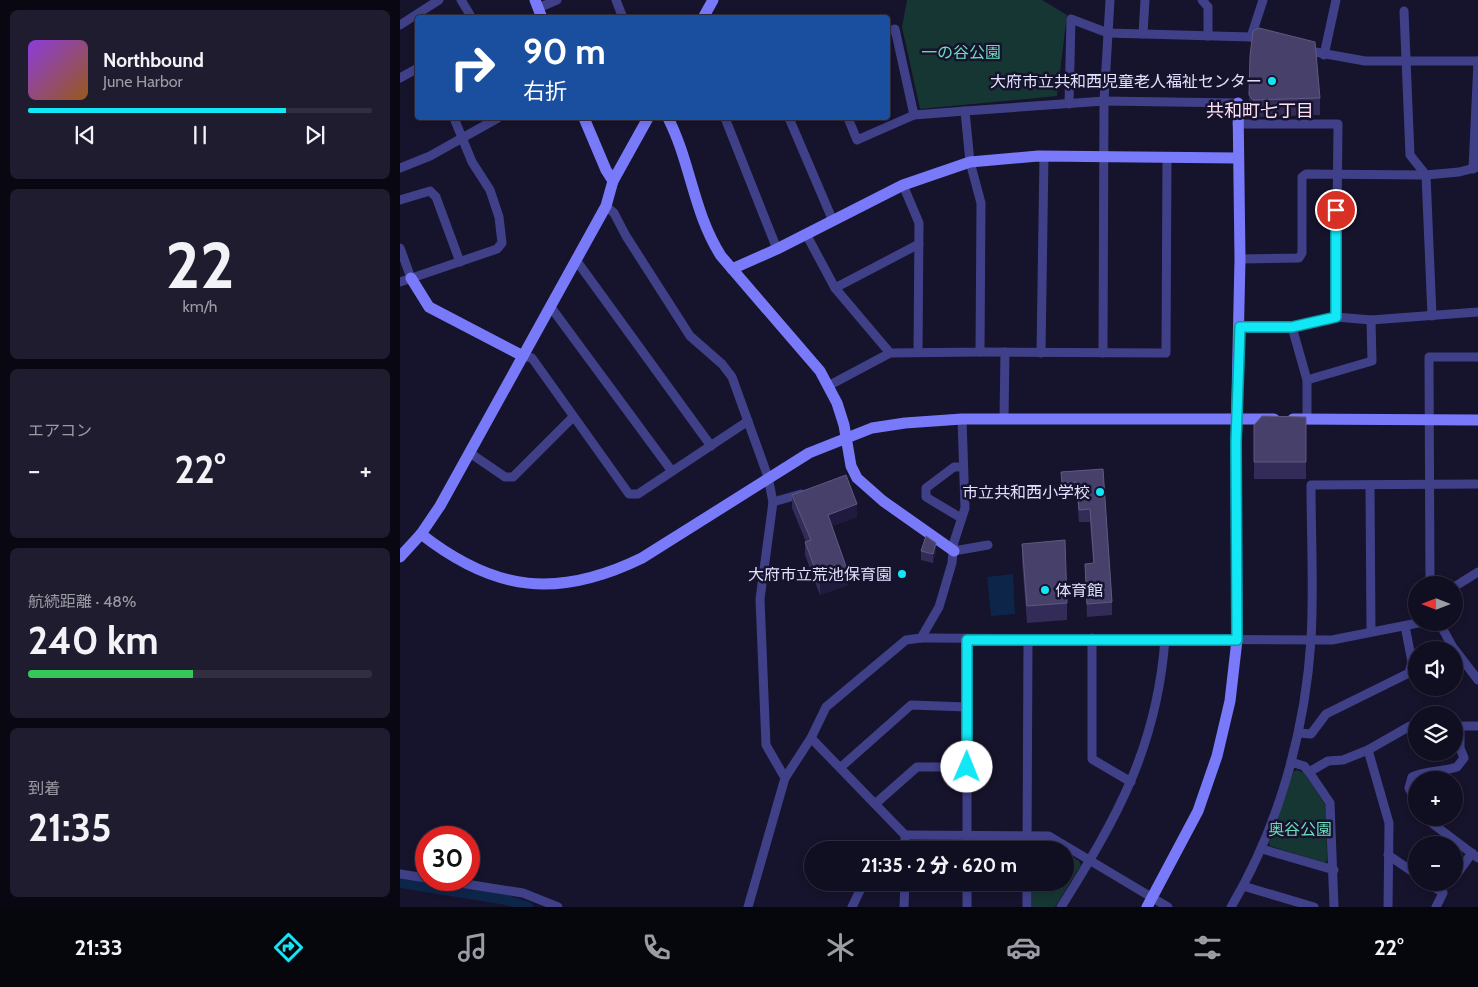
<!DOCTYPE html>
<html lang="ja">
<head>
<meta charset="utf-8">
<style>
  :root { --surface:#100e21; --page:#1e1c2e; --text:#f1f3f6; --muted:#9c9ca5; --line:#302e3f; --accent:#12e7f6 }
  body { margin:0; font-family:Cabin,"Noto Sans JP",sans-serif; background:var(--page); color:var(--text); height:100vh; display:flex; flex-direction:column; font-size:19px; white-space:nowrap }
  * { box-sizing:border-box; margin:0 }
  p { font-size:16px; color:var(--muted) }
  .icon { flex:none; width:28px; height:28px; fill:none; stroke:currentColor; stroke-width:2; stroke-linecap:round; stroke-linejoin:round }
  .map { position:relative; flex:1; overflow:hidden }
  .sheet { display:flex; flex-direction:column; gap:10px; padding:10px; background:#090812; width:400px }
  .sheet>* { flex:none }
  .top-card { position:absolute; left:15px; top:15px; width:475px; height:105px; border-radius:5px; box-shadow:0 2px 8px #0003,0 0 0 1px var(--line); background:#1a4fa0; color:#fff; overflow:hidden }
  .needle { width:32px; rotate:270deg }
  .controls { position:absolute; left:1008px; top:576px; display:grid; gap:10px }
  .controls a { display:grid; place-items:center; width:55px; height:55px; border-radius:50%; background:var(--surface); box-shadow:0 2px 8px #0003,0 0 0 1px var(--line); font-size:25px }
  .speed { position:absolute; left:15px; top:826px; display:flex; gap:10px; font-size:25px; font-weight:700; text-align:center }
  .speed>* { display:grid; place-content:center; width:65px; height:65px; border-radius:50%; background:var(--surface); box-shadow:0 2px 8px #0003,0 0 0 1px var(--line); line-height:1 }
  .speed .limit { border:8px solid #d22; background:#fff; color:#111 }
  .pin { position:absolute; display:grid; place-items:center; width:42px; height:42px; color:#fff; margin:-21px; border:2px solid #fff; border-radius:50%; box-shadow:0 1px 5px #0007 }
  .me { position:absolute; width:55px; margin:-28px; rotate:1deg; stroke-linejoin:round; filter:drop-shadow(0 0 4px #0008) }
  .turn { display:flex; align-items:center; gap:18px; height:105px; padding:0 25px; font-size:22px }
  .turn .icon { width:65px; height:65px; stroke-width:2.5 }
  .turn b { display:block; font-size:35px; line-height:42px }
  .big { font-size:38px; font-weight:800; line-height:1.1 }
  .sheet .tile { flex:1; display:flex; flex-direction:column; justify-content:center; gap:8px; min-width:0; padding:0 18px; border-radius:8px; background:var(--page) }
  .sheet .dial { align-items:center; gap:0 }
  .dial b { font-size:65px; line-height:1 }
  .song { display:flex; align-items:center; gap:15px }
  .cover { width:60px; height:60px; border-radius:8px; background:linear-gradient(135deg,hsl(270 70% 55%),hsl(30 70% 35%)) }
  .played { height:5px; border-radius:2px; background:linear-gradient(90deg,var(--accent) 75%,var(--line) 75%) }
  .keys { display:flex; justify-content:space-around; direction:ltr }
  .heat { display:flex; justify-content:space-between; align-items:center; font-size:28px; direction:ltr }
  .charge { height:8px; border-radius:4px; background:linear-gradient(90deg,#34c759 48%,var(--line) 0) }
  .trip { position:absolute; left:404px; top:841px; width:270px; height:50px; border-radius:25px; background:var(--surface); box-shadow:0 2px 8px #0003,0 0 0 1px var(--line); font-weight:800; line-height:50px; text-align:center }
  .tabs { display:flex; height:80px; justify-content:space-around; align-items:center; background:#06060d; color:var(--muted) }
  .tabs .icon { width:35px; height:35px }
  .tabs .current { color:var(--accent) }
  .tabs b { font-size:22px; color:var(--text) }
  main { display:flex; flex:1; min-height:0 }
  .map>svg:first-child { display:block }
  .green { fill:#163633 }
  .water { fill:#0e254a }
  .lines { fill:none; stroke-linecap:round; stroke-linejoin:round }
  .canal { stroke:#0e254a; stroke-width:10 }
  .street { stroke:#404089; stroke-width:9 }
  .secondary { stroke:#797afa; stroke-width:11 }
  .wall { fill:#342c58 }
  .shaded-wall { fill:#201a3f }
  .building { fill:#47406a; stroke:#5f5981 }
  .route-casing { stroke:#0c96a0; stroke-width:12 }
  .route { stroke:#12e7f6; stroke-width:9 }
  .poi-dot { fill:#12e7f6; stroke:#16132c; stroke-width:2 }
  .labels { text-anchor:middle; stroke-width:5; stroke-linejoin:round; paint-order:stroke }
  .park-label { font-size:16px; fill:#6bddbd; stroke:#16132c }
  .poi-label { font-size:16px; fill:#e1dffe; stroke:#16132c; text-anchor:end }
  .neighbourhood-label { font-size:18px; fill:#fee1f4; stroke:#16132c }
</style>
</head>
<body>
<main>
<section class="sheet">
<div class="tile">
<div class="song"><i class="cover"></i><div><b>Northbound</b><p>June Harbor</p></div></div>
<div class="played"></div>
<div class="keys"><svg class="icon" aria-label="previous" viewBox="0 0 24 24"><path d="M18 5L8 12l10 7zM5 5v14"/></svg><svg class="icon" aria-label="pause" viewBox="0 0 24 24"><path d="M8 5v14M16 5v14"/></svg><svg class="icon" aria-label="next" viewBox="0 0 24 24"><path d="M6 5l10 7-10 7zM19 5v14"/></svg></div>
</div>
<div class="tile dial"><b>22</b><p>km/h</p></div>
<div class="tile"><p>エアコン</p>
<div class="heat"><a>−</a><b class="big">22°</b><a>+</a></div>
</div>
<div class="tile"><p>航続距離 · 48%</p><b class="big">240 km</b><div class="charge"></div></div>
<div class="tile"><p>到着</p><b class="big">21:35</b></div>
</section>
<div class="map">
<svg width="1078" height="907" viewBox="0 0 1078 907">
  <rect width="100%" height="100%" fill="#16132c"/>
  <g class="green">
    <polygon points="507,0 642,0 667,15 657,96 520,109 502,27"/>
    <polygon points="897,770 904,773 926,806 927,860 925,863 870,846 869,842 893,772"/>
    <polygon points="648,841 662,850 632,850 632,842"/>
    <polygon points="665,852 679,861 681,865 655,907 632,907 632,883 665,882"/>
  </g>
  <polygon class="water" points="613,574 615,614 591,616 587,577"/>
  <g class="lines">
    <polyline class="canal" points="0,883 107,900 128,907"/>
    <g class="street">
      <polyline points="61,0 72,18"/>
      <polyline points="216,0 223,18"/>
      <polyline points="802,0 808,7 808,36"/>
      <polyline points="138,8 157,0"/>
      <polyline points="1004,11 1010,155 1026,175 1032,316"/>
      <polyline points="0,25 39,0"/>
      <polyline points="743,34 745,0"/>
      <polyline points="851,37 863,0"/>
      <polyline points="904,50 965,61 1078,61"/>
      <polyline points="924,55 936,0"/>
      <polyline points="0,78 18,68"/>
      <polyline points="669,104 671,19 708,33 851,37 863,40"/>
      <polyline points="514,115 565,111"/>
      <polyline points="325,118 377,249"/>
      <polyline points="389,118 433,221"/>
      <polyline points="448,118 457,140 514,115 495,29 488,31"/>
      <polyline points="837,124 938,124 936,317"/>
      <polyline points="0,168 30,156 98,118"/>
      <polyline points="1073,169 1078,61"/>
      <polyline points="503,185 519,223 518,352"/>
      <polyline points="0,200 30,191 36,197 60,262"/>
      <polyline points="206,206 214,213 226,236 290,336 322,364 332,377 368,477 373,502 360,599 366,745 385,778"/>
      <polyline points="406,234 435,288 490,353"/>
      <polyline points="0,248 11,278"/>
      <polyline points="840,259 899,258 902,253 902,177 906,174 1026,175 1059,172 1078,167"/>
      <polyline points="176,260 311,446"/>
      <polyline points="0,282 97,249 102,243 99,217 90,190 72,162 54,118"/>
      <polyline points="435,288 519,244"/>
      <polyline points="150,306 271,470"/>
      <polyline points="840,327 892,327 936,317 971,320 1078,312"/>
      <polyline points="892,327 907,380 907,419"/>
      <polyline points="580,352 766,353 767,157"/>
      <polyline points="641,353 644,156"/>
      <polyline points="703,353 704,101 710,0"/>
      <polyline points="123,356 132,358 229,494 238,494 348,421"/>
      <polyline points="907,380 972,361 971,320"/>
      <polyline points="428,386 490,353 580,352 581,203 570,162 565,111 704,101 838,103"/>
      <polyline points="604,418 605,352"/>
      <polyline points="70,453 105,477 113,477 173,417"/>
      <polyline points="970,485 971,631"/>
      <polyline points="373,502 401,494"/>
      <polyline points="561,518 526,497 526,488 554,467 563,467"/>
      <polyline points="554,551 588,545"/>
      <polyline points="1030,585 1029,357 1078,357"/>
      <polyline points="1054,587 1078,572"/>
      <polyline points="1039,622 1052,646 1078,680"/>
      <polyline points="521,638 932,640 1023,622"/>
      <polyline points="692,638 692,759 731,782"/>
      <polyline points="1054,726 1078,726"/>
      <polyline points="899,733 911,734 926,714 1009,673 1012,662 1005,626"/>
      <polyline points="411,738 505,835 505,850"/>
      <polyline points="968,750 989,823 988,907"/>
      <polyline points="891,762 904,766 909,772 930,803 934,907"/>
      <polyline points="441,767 511,705 567,707"/>
      <polyline points="909,772 928,761 943,760 968,750 1010,726 1016,726"/>
      <path d="M1016,802L1009,788L1012,777C1026,770 1042,772 1057,767L1064,758L1060,748V726"/>
      <polyline points="475,804 517,767 567,767"/>
      <polyline points="1025,818 1078,858"/>
      <polyline points="505,835 649,836 768,907"/>
      <polyline points="862,849 934,870"/>
      <polyline points="567,850 567,640"/>
      <polyline points="627,850 628,639"/>
      <polyline points="988,855 1016,874"/>
      <polyline points="0,874 26,878"/>
      <polyline points="1054,878 1072,853"/>
      <polyline points="41,880 123,893 158,907"/>
      <polyline points="567,882 567,907"/>
      <polyline points="627,882 627,907"/>
      <polyline points="1028,882 1043,893 1036,907"/>
      <polyline points="843,886 914,907"/>
      <polyline points="348,907 385,778 411,738 426,707 506,640 521,638 539,607 552,563 554,542 565,508 562,419"/>
      <polyline points="452,907 464,882"/>
      <polyline points="504,907 505,882"/>
      <path d="M661,907C717,818 757,747 765,639"/>
      <path d="M831,907C878,828 905,733 911,640C914,589 911,536 911,485L1078,484"/>
    </g>
    <g class="secondary">
      <polyline points="135,0 142,18"/>
      <polyline points="303,18 313,0"/>
      <polyline points="184,118 206,170 213,181"/>
      <path d="M268,118C291,163 293,212 321,256L420,371L437,403L444,425L451,466L457,478L483,501L554,551"/>
      <polyline points="332,269 377,249 503,185 570,162 638,156 837,158"/>
      <polyline points="11,278 29,307 123,356"/>
      <polyline points="893,419 1078,420"/>
      <path d="M21,534C95,592 158,599 242,558L409,453L472,428L505,423L562,419H874"/>
      <polyline points="0,557 21,534 40,506 206,206 213,181 248,118"/>
      <polyline points="747,907 798,811 817,756 830,701 837,640 836,442 840,259 838,103"/>
    </g>
  </g>
  <g class="wall">
    <polygon points="850,56 920,98 920,115 853,117 849,112"/>
    <polygon points="906,417 906,479 854,479 854,425"/>
    <polygon points="703,469 712,602 712,615 687,617 685,564 693,563 690,522 679,522 677,495 662,496 661,472"/>
    <polygon points="392,495 457,517 432,526 448,585 420,595 405,555 405,542 406,542 392,508"/>
    <polygon points="622,544 667,603 667,620 627,623 622,561"/>
    <polygon points="521,551 536,551 533,563 521,560"/>
  </g>
  <g class="shaded-wall">
    <polygon points="457,504 457,517 428,528 428,515"/>
    <polygon points="536,543 536,551 533,563 533,554"/>
    <polygon points="448,572 448,585 420,595 420,582"/>
  </g>
  <g class="building">
    <polygon points="859,28 915,42 920,98 853,100 849,95 850,56 853,31"/>
    <polygon points="862,416 906,417 906,462 854,462 854,425"/>
    <polygon points="703,469 712,602 687,604 685,564 694,563 690,509 679,510 677,482 662,483 661,472"/>
    <polygon points="446,475 457,504 428,515 448,572 420,582 405,542 411,540 392,495"/>
    <polygon points="526,536 536,543 533,554 521,551"/>
    <polygon points="665,540 667,603 627,606 622,544"/>
  </g>
  <g class="lines">
    <defs>
      <polyline id="route" points="567,767 567,640 837,640 836,442 840,327 892,327 936,317 936,210"/>
    </defs>
    <use href="#route" class="route-casing"/>
    <use href="#route" class="route"/>
  </g>
  <g class="poi-dot">
    <circle cx="872" cy="81" r="5"/>
    <circle cx="700" cy="492" r="5"/>
    <circle cx="502" cy="574" r="5"/>
    <circle cx="645" cy="590" r="5"/>
  </g>
  <g class="labels">
    <g class="park-label">
      <text x="561" y="58">一の谷公園</text>
      <text x="900" y="835">奥谷公園</text>
    </g>
    <g class="poi-label">
      <text x="862" y="87">大府市立共和西児童老人福祉センター</text>
      <text x="690" y="498">市立共和西小学校</text>
      <text x="492" y="580">大府市立荒池保育園</text>
      <text x="655" y="596" text-anchor="start">体育館</text>
    </g>
    <g class="neighbourhood-label">
      <text x="860" y="117">共和町七丁目</text>
    </g>
  </g>
</svg>
<div class="controls">
<a><svg class="needle" viewBox="-14 -14 28 28"><path d="M0-13l5 13h-10z" fill="#e53935"/><path d="M0 13l5-13h-10z" fill="#9c9ca5"/></svg></a>
<a><svg class="icon" aria-label="sound" viewBox="0 0 24 24"><path d="M4 9h4l5-4v14l-5-4H4zM17 9q2 3 0 6"/></svg></a>
<a><svg class="icon" aria-label="layers" viewBox="0 0 24 24"><path d="M12 4l9 5-9 5-9-5zM3 14l9 5 9-5"/></svg></a>
<a>+</a>
<a>−</a>
</div>
<div class="speed"><div class="limit">30</div></div>
<div class="pin" style="left:936px;top:210px;background:#d93025"><svg class="icon" aria-label="arrive" viewBox="0 0 24 24"><path d="M6 21V4h12l-3 4 3 4H6"/></svg></div>
<svg class="me" style="left:567px;top:767px" viewBox="-20 -20 40 40"><circle r="19" fill="#fff"/><path d="M0-13L10 11 0 6-10 11z" fill="#12e7f6"/></svg>
<div class="trip">21:35 · 2 分 · 620 m</div>
<div class="top-card">
<div class="turn"><svg class="icon" aria-label="right" viewBox="0 0 24 24"><path d="M7 20v-9h11M14 6l5 5-5 5"/></svg><div><b>90 m</b>右折</div></div>
</div>
</div>
</main>
<nav class="tabs">
<b>21:33</b>
<svg class="icon current" aria-label="directions" viewBox="0 0 24 24"><path d="M12 3l9 9-9 9-9-9zM9 14v-3h6M13 9l2 2-2 2"/></svg>
<svg class="icon" aria-label="music" viewBox="0 0 24 24"><path d="M9 18V5l10-2v13"/><circle cx="6" cy="18" r="3"/><circle cx="16" cy="16" r="3"/></svg>
<svg class="icon" aria-label="phone" viewBox="0 0 24 24"><path d="M5 4h4l2 5-3 2q2 4 5 5l2-3 5 2v4C11 20 4 13 5 4z"/></svg>
<svg class="icon" aria-label="climate" viewBox="0 0 24 24"><path d="M12 3v18M4 7l16 10M4 17L20 7"/></svg>
<svg class="icon" aria-label="car" viewBox="0 0 24 24"><path d="M5 17H2v-5l4-1 3-4h7l3 4 3 1v5h-3M9 17h6M6 11h13"/><circle cx="7" cy="17" r="2"/><circle cx="17" cy="17" r="2"/></svg>
<svg class="icon" aria-label="filters" viewBox="0 0 24 24"><path d="M4 7h16M4 17h16"/><circle cx="9" cy="7" r="2"/><circle cx="15" cy="17" r="2"/></svg>
<b>22°</b>
</nav>
</body>
</html>
